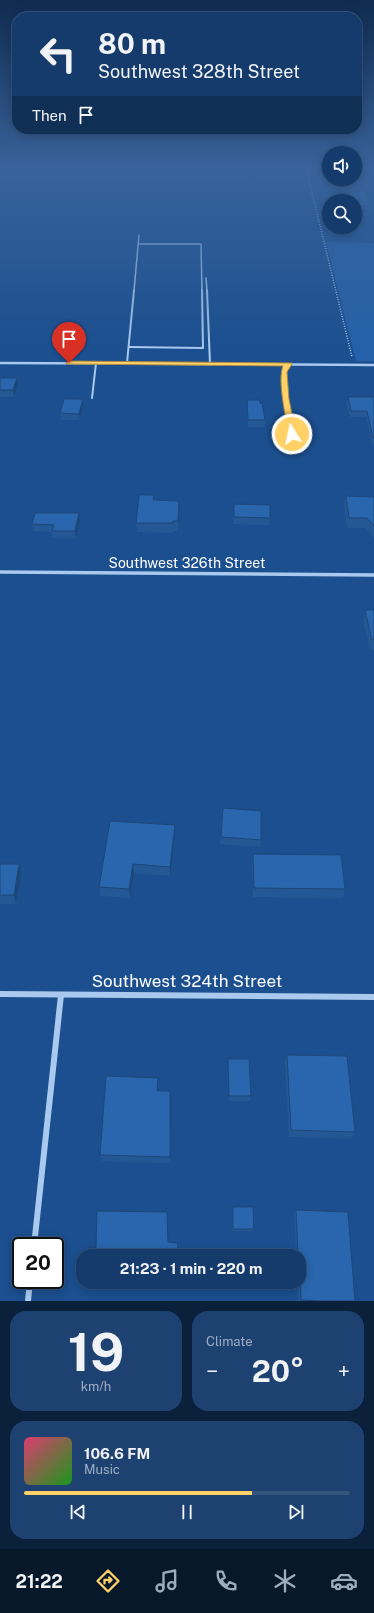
<!DOCTYPE html>
<html lang="en">
<head>
<meta charset="utf-8">
<style>
  :root { --surface:#143b6b; --page:#1d4271; --text:#f1f3f6; --muted:#9dadc1; --line:#33557e; --accent:#ffd166 }
  body { margin:0; font-family:"Public Sans",sans-serif; background:var(--page); color:var(--text); height:100vh; display:flex; flex-direction:column; font-size:15px; white-space:nowrap }
  * { box-sizing:border-box; margin:0 }
  p { font-size:13px; color:var(--muted) }
  .icon { flex:none; width:22px; height:22px; fill:none; stroke:currentColor; stroke-width:2; stroke-linecap:round; stroke-linejoin:round }
  .map { position:relative; height:1301px; overflow:hidden }
  .side { display:flex; flex-direction:column; gap:10px; padding:10px; background:#0b203b; flex:1 }
  .side>* { flex:none }
  .hud { position:absolute; left:12px; top:12px; width:350px; height:122px; border-radius:16px; box-shadow:0 2px 10px #0003,0 0 0 1px var(--line); background:#143b6b; color:var(--text); overflow:hidden }
  .tools { position:absolute; left:322px; top:146px; display:grid; gap:8px }
  .tools a { display:grid; place-items:center; width:40px; height:40px; border-radius:50%; background:var(--surface); box-shadow:0 2px 10px #0003,0 0 0 1px var(--line); font-size:20px }
  .speed { position:absolute; left:12px; top:1237px; display:flex; gap:8px; font-size:20px; font-weight:700; text-align:center }
  .speed>* { display:grid; place-content:center; width:52px; height:52px; border-radius:50%; background:var(--surface); box-shadow:0 2px 10px #0003,0 0 0 1px var(--line); line-height:1 }
  .speed .limit { border:2px solid #111; border-radius:6px; background:#fff; color:#111 }
  .pin { position:absolute; display:grid; place-items:center; width:34px; height:34px; color:#fff; margin:-41px -17px; border-radius:50% 50% 50% 0; rotate:-45deg; box-shadow:0 0 4px #0007 }
  .pin .icon { rotate:45deg }
  .me { position:absolute; width:44px; margin:-22px; rotate:350deg; stroke-linejoin:round; filter:drop-shadow(0 0 3px #0008) }
  .turn { display:flex; align-items:center; gap:14px; height:84px; padding:0 20px; font-size:18px }
  .turn .icon { width:52px; height:52px; stroke-width:2.5 }
  .turn b { display:block; font-size:28px; line-height:34px }
  .then { display:flex; align-items:center; height:38px; padding:0 20px; background:#0003; gap:8px; font-size:15px }
  .big { font-size:30px; font-weight:700; line-height:1.1 }
  .side .card { flex:1; display:flex; flex-direction:column; justify-content:center; gap:6px; min-width:0; padding:0 14px; border-radius:16px; background:var(--page) }
  .side .dial { align-items:center; gap:0 }
  .dial b { font-size:52px; line-height:1 }
  .song { display:flex; align-items:center; gap:12px }
  .cover { width:48px; height:48px; border-radius:6px; background:linear-gradient(135deg,hsl(340 70% 55%),hsl(120 70% 35%)) }
  .played { height:4px; border-radius:2px; background:linear-gradient(90deg,var(--accent) 70%,var(--line) 70%) }
  .keys { display:flex; justify-content:space-around; direction:ltr }
  .heat { display:flex; justify-content:space-between; align-items:center; font-size:22px; direction:ltr }
  .side .tiles { flex:1; display:grid; gap:10px; grid-template-columns:1fr 1fr }
  .card:last-child { grid-column:span 2 }
  .trip { position:absolute; left:76px; top:1249px; width:230px; height:40px; border-radius:16px; background:var(--surface); box-shadow:0 2px 10px #0003,0 0 0 1px var(--line); font-weight:700; line-height:40px; text-align:center }
  .dock { display:flex; height:64px; justify-content:space-around; align-items:center; background:#08182b; color:var(--muted) }
  .dock .icon { width:28px; height:28px }
  .dock .current { color:var(--accent) }
  .dock b { font-size:18px; color:var(--text) }
  .map>svg:first-child { display:block }
  .green { fill:#2461a8 }
  .lines { fill:none; stroke-linecap:round; stroke-linejoin:round }
  .path { stroke:#a9c9ee; stroke-width:1.5; stroke-dasharray:1 1.5; stroke-linecap:butt }
  .lane-far1 { stroke:#a9c9ee; stroke-width:1.5 }
  .lane { stroke:#a9c9ee; stroke-width:2 }
  .street-far2 { stroke:#a9c9ee; stroke-width:2.5 }
  .street-far1 { stroke:#a9c9ee; stroke-width:3.5 }
  .street { stroke:#a9c9ee; stroke-width:6 }
  .wall { fill:#245895 }
  .shaded-wall { fill:#1d4779 }
  .building { fill:#2a66ad; stroke:#1d4779 }
  .route { fill:#ffd166; stroke:#a68842 }
  .labels { text-anchor:middle; stroke-width:4; stroke-linejoin:round; paint-order:stroke }
  .street-label { font-size:14px; fill:#fff; stroke:#1b4f8f }
  .near-street-label { font-size:17px; fill:#fff; stroke:#1b4f8f }
</style>
</head>
<body>
<div class="map">
<svg width="374" height="1301" viewBox="0 0 374 1301">
  <rect width="100%" height="100%" fill="#1b4f8f"/>
  <polygon class="green" points="326,242 374,243 374,361 356,361"/>
  <g class="lines">
    <polyline class="path" points="306,168 352,357"/>
    <g class="lane-far1">
      <polyline points="139,244 201,244 202,291"/>
      <polyline points="206,278 207,291"/>
      <polyline points="134,291 139,235"/>
    </g>
    <g class="lane">
      <polyline points="207,290 210,364"/>
      <polyline points="129,347 203,348 202,290"/>
      <polyline points="127,363 134,290"/>
      <polyline points="289,365 285,368 284,372 286,399 292,434"/>
      <polyline points="92,398 96,363"/>
    </g>
    <polyline class="street-far2" points="0,363 374,365"/>
    <polyline class="street-far1" points="0,572 374,575"/>
    <g class="street">
      <polyline points="0,994 374,997"/>
      <polyline points="34,1246 61,995"/>
      <polyline points="28,1301 30,1280"/>
    </g>
  </g>
  <g class="wall">
    <polygon points="345,192 370,206 369,209 355,209 355,201 347,201 344,195"/>
    <polygon points="0,378 17,378 18,384 14,397 0,397"/>
    <polygon points="348,397 374,397 374,445 372,445 366,417 350,417 347,404"/>
    <polygon points="83,399 83,406 80,420 61,420 60,413"/>
    <polygon points="247,400 260,403 265,420 265,427 248,427"/>
    <polygon points="154,495 154,500 179,501 178,531 173,531 173,533 137,532 136,523"/>
    <polygon points="346,496 374,497 374,538 366,528 347,528 344,506"/>
    <polygon points="234,504 270,518 269,525 233,524"/>
    <polygon points="80,520 76,538 53,538 52,532 33,531 32,524"/>
    <polygon points="365,610 374,610 374,650 370,650 363,620"/>
    <polygon points="223,808 261,840 260,847 220,844"/>
    <polygon points="175,825 175,835 170,876 134,873 130,898 100,896 99,887"/>
    <polygon points="253,854 345,889 343,898 253,897 252,863"/>
    <polygon points="0,864 21,874 16,904 0,904"/>
    <polygon points="287,1055 355,1132 352,1138 289,1137 285,1062"/>
    <polygon points="228,1059 251,1096 250,1101 229,1101 228,1064"/>
    <polygon points="158,1085 158,1091 170,1091 170,1163 102,1161 100,1155"/>
    <polygon points="233,1207 254,1229 253,1231 232,1231"/>
    <polygon points="296,1210 355,1301 298,1301 297,1282 299,1282 299,1256 296,1256 294,1215"/>
  </g>
  <g class="shaded-wall">
    <polygon points="17,378 18,384 14,397 13,390"/>
    <polygon points="83,399 83,406 80,420 79,414"/>
    <polygon points="179,501 179,510 178,531 178,521"/>
    <polygon points="79,513 80,520 76,538 75,531"/>
    <polygon points="175,825 175,835 170,876 170,867"/>
    <polygon points="19,864 21,874 16,904 14,895"/>
    <polygon points="133,864 134,873 130,898 129,889"/>
    <polygon points="170,1091 171,1098 170,1163"/>
  </g>
  <g class="building">
    <polygon points="345,192 365,192 370,206 355,206 355,201 348,201"/>
    <polygon points="0,378 17,378 13,390 0,390"/>
    <polygon points="348,397 374,397 374,438 373,438 367,411 351,411"/>
    <polygon points="64,399 83,399 79,414 60,413"/>
    <polygon points="247,400 260,400 260,403 262,403 265,420 248,420"/>
    <polygon points="139,495 154,495 153,500 179,501 178,521 173,521 173,523 136,523"/>
    <polygon points="346,496 374,497 374,526 367,518 349,518"/>
    <polygon points="234,504 270,505 270,518 234,517"/>
    <polygon points="35,513 79,513 75,531 52,531 54,525 32,524"/>
    <polygon points="365,610 374,610 374,640 372,640"/>
    <polygon points="223,808 261,811 261,840 221,837"/>
    <polygon points="110,821 175,825 170,867 133,864 129,889 99,887"/>
    <polygon points="253,854 341,855 345,889 254,888"/>
    <polygon points="0,864 19,864 14,895 0,895"/>
    <polygon points="287,1055 347,1056 355,1132 291,1130"/>
    <polygon points="228,1059 249,1059 251,1096 229,1096"/>
    <polygon points="106,1076 158,1078 157,1091 170,1091 170,1157 100,1155"/>
    <polygon points="233,1207 253,1207 254,1229 233,1229"/>
    <polygon points="296,1210 348,1212 355,1301 321,1301 301,1300 299,1256 298,1256"/>
    <polygon points="97,1211 167,1212 168,1242 178,1243 177,1256 89,1256 90,1247 96,1248"/>
  </g>
  <linearGradient id="sky" x2="0" y2="1"><stop stop-color="#0f2b4f"/><stop offset="0.48" stop-color="#39639b"/><stop offset="1" stop-color="#39639b" stop-opacity="0"/></linearGradient>
  <rect width="374" height="350" fill="url(#sky)"/>
  <path class="route" d="M69,361L292,363V364L287,372L289,399L296,434L292,436L289,434C286,419 277,380 283,366L66,364V363Z"/>
  <g class="labels">
    <g class="street-label">
      <text x="187" y="568">Southwest 326th Street</text>
    </g>
    <g class="near-street-label">
      <text x="187" y="987">Southwest 324th Street</text>
    </g>
  </g>
</svg>
<div class="tools">
<a><svg class="icon" aria-label="sound" viewBox="0 0 24 24"><path d="M4 9h4l5-4v14l-5-4H4zM17 9q2 3 0 6"/></svg></a>
<a><svg class="icon" aria-label="search" viewBox="0 0 24 24"><circle cx="10" cy="10" r="6"/><path d="M15 15l6 6"/></svg></a>
</div>
<div class="speed"><div class="limit">20</div></div>
<div class="pin" style="left:69px;top:363px;background:#d93025"><svg class="icon" aria-label="arrive" viewBox="0 0 24 24"><path d="M6 21V4h12l-3 4 3 4H6"/></svg></div>
<svg class="me" style="left:292px;top:434px" viewBox="-20 -20 40 40"><circle r="17" fill="#ffd166" stroke="#fff" stroke-width="3"/><path d="M0-11L8 9 0 5-8 9z" fill="#fff"/></svg>
<div class="trip">21:23 · 1 min · 220 m</div>
<div class="hud">
<div class="turn"><svg class="icon" aria-label="left" viewBox="0 0 24 24"><path d="M17 20v-9H6M10 6l-5 5 5 5"/></svg><div><b>80 m</b>Southwest 328th Street</div></div>
<div class="then">Then<svg class="icon" aria-label="arrive" viewBox="0 0 24 24"><path d="M6 21V4h12l-3 4 3 4H6"/></svg></div>
</div>
</div>
<section class="side">
<div class="tiles">
<div class="card dial"><b>19</b><p>km/h</p></div>
<div class="card"><p>Climate</p>
<div class="heat"><a>−</a><b class="big">20°</b><a>+</a></div>
</div>
<div class="card">
<div class="song"><i class="cover"></i><div><b>106.6 FM</b><p>Music</p></div></div>
<div class="played"></div>
<div class="keys"><svg class="icon" aria-label="previous" viewBox="0 0 24 24"><path d="M18 5L8 12l10 7zM5 5v14"/></svg><svg class="icon" aria-label="pause" viewBox="0 0 24 24"><path d="M8 5v14M16 5v14"/></svg><svg class="icon" aria-label="next" viewBox="0 0 24 24"><path d="M6 5l10 7-10 7zM19 5v14"/></svg></div>
</div>
</div>
</section>
<nav class="dock">
<b>21:22</b>
<svg class="icon current" aria-label="directions" viewBox="0 0 24 24"><path d="M12 3l9 9-9 9-9-9zM9 14v-3h6M13 9l2 2-2 2"/></svg>
<svg class="icon" aria-label="music" viewBox="0 0 24 24"><path d="M9 18V5l10-2v13"/><circle cx="6" cy="18" r="3"/><circle cx="16" cy="16" r="3"/></svg>
<svg class="icon" aria-label="phone" viewBox="0 0 24 24"><path d="M5 4h4l2 5-3 2q2 4 5 5l2-3 5 2v4C11 20 4 13 5 4z"/></svg>
<svg class="icon" aria-label="climate" viewBox="0 0 24 24"><path d="M12 3v18M4 7l16 10M4 17L20 7"/></svg>
<svg class="icon" aria-label="car" viewBox="0 0 24 24"><path d="M5 17H2v-5l4-1 3-4h7l3 4 3 1v5h-3M9 17h6M6 11h13"/><circle cx="7" cy="17" r="2"/><circle cx="17" cy="17" r="2"/></svg>
</nav>
</body>
</html>
